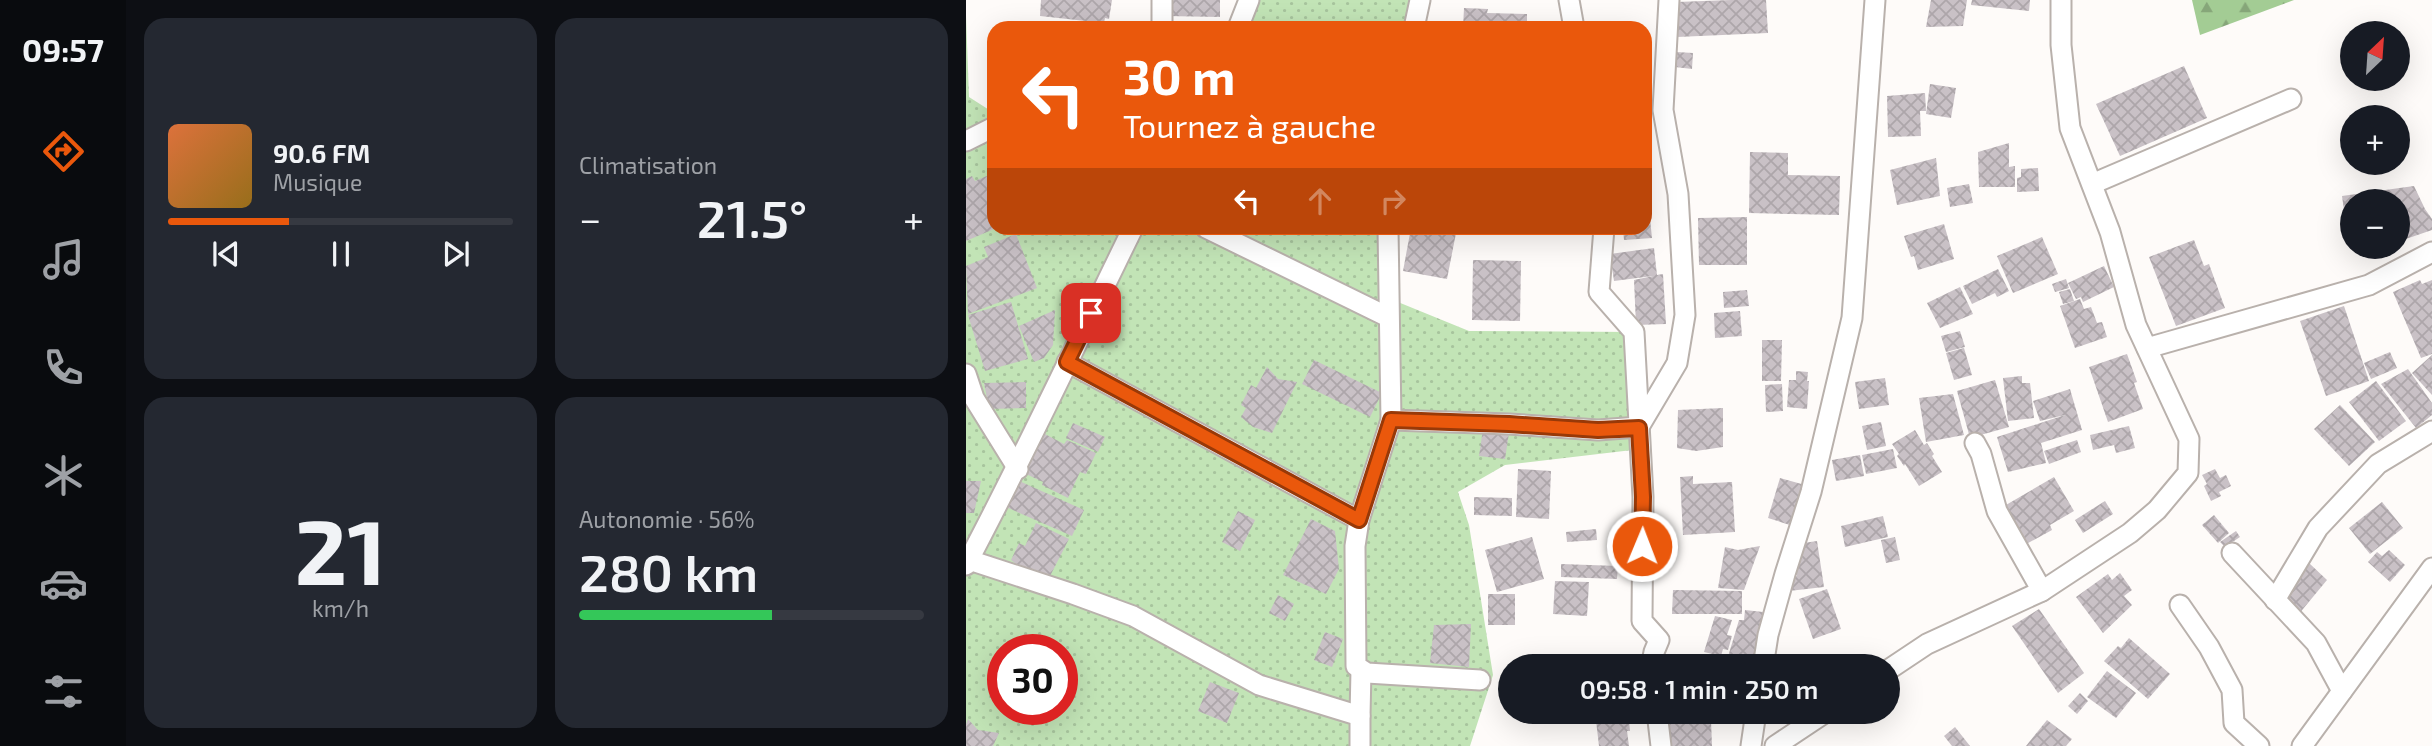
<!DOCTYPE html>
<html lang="fr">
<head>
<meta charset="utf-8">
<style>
  :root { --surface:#171b24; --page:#242831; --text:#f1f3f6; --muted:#9ea1a6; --line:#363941; --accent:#ea580c }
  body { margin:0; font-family:"Exo 2",sans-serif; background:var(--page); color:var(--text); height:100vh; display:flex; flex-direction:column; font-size:26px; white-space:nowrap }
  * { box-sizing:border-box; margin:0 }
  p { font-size:23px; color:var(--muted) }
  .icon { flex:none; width:38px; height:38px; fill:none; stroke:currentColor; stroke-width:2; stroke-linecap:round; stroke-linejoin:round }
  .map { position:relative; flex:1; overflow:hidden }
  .side { display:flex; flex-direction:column; gap:18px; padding:18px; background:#0d0f14; width:840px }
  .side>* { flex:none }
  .hud { position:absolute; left:21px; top:21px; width:665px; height:214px; border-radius:21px; box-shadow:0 7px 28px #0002; background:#ea580c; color:#fff; overflow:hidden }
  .needle { width:46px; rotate:25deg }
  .controls { position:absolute; left:1374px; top:21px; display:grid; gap:14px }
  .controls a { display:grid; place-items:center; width:70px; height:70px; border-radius:50%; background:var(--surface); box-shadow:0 7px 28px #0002; font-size:35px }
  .speed { position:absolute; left:21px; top:634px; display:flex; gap:14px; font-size:35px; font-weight:700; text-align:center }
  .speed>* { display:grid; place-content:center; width:91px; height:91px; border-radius:50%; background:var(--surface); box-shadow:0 7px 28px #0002; line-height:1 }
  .speed .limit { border:10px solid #d22; background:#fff; color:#111 }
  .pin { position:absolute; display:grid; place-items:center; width:60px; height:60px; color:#fff; margin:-30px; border-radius:14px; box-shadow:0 4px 10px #0006 }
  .me { position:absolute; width:77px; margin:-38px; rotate:1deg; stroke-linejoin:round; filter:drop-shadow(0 0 5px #0008) }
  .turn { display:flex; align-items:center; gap:24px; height:147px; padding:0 21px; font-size:32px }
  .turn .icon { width:91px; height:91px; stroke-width:2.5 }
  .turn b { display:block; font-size:49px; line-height:60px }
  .lanes { display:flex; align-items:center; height:66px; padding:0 21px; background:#0003; justify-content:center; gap:35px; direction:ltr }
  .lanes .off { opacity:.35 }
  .big { font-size:52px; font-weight:600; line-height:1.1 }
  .side .card { flex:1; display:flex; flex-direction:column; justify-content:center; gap:10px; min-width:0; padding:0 24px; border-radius:21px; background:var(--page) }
  .side .dial { align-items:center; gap:0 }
  .dial b { font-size:91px; line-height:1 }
  .song { display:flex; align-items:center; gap:21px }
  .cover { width:84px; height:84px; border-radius:10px; background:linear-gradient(135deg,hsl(20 70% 55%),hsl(40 70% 35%)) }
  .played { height:7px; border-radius:4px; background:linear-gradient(90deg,var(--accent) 35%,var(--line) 35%) }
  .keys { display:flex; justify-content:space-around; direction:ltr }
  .heat { display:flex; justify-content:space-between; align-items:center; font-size:38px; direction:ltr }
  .charge { height:10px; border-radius:5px; background:linear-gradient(90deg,#34c759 56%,var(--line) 0) }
  .side .tiles { flex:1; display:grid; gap:18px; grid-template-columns:repeat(2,1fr) }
  .trip { position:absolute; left:532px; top:654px; width:402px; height:70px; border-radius:35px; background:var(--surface); box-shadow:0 7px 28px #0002; font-weight:600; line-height:70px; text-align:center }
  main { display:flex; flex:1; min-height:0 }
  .dock { display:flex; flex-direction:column; width:126px; justify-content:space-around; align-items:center; background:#090b0e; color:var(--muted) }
  .dock .icon { width:49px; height:49px }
  .dock .on { color:var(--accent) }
  .dock b { font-size:32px; color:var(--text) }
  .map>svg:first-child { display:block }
  .grass { fill:url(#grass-dots); fill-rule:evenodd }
  .forest { fill:url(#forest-firs) }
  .building { fill:url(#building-cross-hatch) }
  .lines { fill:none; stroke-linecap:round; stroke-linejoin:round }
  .minor-casing { stroke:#b9b1ac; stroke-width:23 }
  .minor { stroke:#fff; stroke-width:19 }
  .route-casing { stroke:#983908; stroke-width:18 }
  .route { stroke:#ea580c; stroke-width:12 }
</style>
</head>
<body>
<main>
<nav class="dock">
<b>09:57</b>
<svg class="icon on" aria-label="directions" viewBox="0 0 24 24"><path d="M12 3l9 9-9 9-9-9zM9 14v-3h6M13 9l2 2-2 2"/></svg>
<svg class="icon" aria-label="music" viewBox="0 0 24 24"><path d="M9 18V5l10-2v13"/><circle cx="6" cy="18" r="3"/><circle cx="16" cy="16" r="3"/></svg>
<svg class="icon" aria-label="phone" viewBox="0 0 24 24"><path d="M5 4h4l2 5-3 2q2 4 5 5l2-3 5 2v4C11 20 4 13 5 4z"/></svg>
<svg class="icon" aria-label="climate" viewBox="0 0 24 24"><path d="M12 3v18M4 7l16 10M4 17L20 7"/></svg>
<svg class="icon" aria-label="car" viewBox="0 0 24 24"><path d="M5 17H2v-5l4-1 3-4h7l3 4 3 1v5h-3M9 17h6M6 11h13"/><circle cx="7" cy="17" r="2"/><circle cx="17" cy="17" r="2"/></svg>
<svg class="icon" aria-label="filters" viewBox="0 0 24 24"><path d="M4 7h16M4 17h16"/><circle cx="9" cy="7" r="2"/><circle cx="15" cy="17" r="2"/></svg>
</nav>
<section class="side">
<div class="tiles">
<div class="card">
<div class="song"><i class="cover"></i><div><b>90.6 FM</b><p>Musique</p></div></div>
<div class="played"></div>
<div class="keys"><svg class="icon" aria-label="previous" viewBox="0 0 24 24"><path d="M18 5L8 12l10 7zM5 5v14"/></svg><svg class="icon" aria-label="pause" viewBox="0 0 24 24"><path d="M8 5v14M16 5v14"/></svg><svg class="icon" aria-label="next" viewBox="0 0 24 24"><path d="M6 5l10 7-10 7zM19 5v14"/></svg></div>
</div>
<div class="card"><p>Climatisation</p>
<div class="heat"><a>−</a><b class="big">21.5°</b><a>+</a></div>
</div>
<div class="card dial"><b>21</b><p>km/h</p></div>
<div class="card"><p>Autonomie · 56%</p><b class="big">280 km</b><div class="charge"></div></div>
</div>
</section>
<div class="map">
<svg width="1466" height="746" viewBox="0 0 1466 746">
  <defs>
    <pattern id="grass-dots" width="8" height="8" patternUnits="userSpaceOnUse" patternTransform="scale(1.75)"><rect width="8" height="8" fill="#c2e4b6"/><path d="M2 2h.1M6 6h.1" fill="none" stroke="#a7c49d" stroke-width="1.8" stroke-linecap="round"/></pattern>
    <pattern id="forest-firs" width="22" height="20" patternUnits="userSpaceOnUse" patternTransform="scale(1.75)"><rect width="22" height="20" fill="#a3cc94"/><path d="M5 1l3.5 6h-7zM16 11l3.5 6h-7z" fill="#86a679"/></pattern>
    <pattern id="building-cross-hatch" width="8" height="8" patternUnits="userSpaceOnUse" patternTransform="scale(1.75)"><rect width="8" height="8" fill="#c9c1c6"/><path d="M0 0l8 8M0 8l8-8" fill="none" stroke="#ada6aa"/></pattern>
  </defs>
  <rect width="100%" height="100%" fill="#fefbf9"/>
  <g class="grass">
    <polygon points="282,0 456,0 451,28 270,28"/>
    <path d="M0,15L3,97L28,113V228H427V300L503,331L668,332L675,449L539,465L492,492L503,525L527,675L504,746H0ZM37,649H96V709H37Z"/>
  </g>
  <polygon class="forest" points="1226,0 1328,0 1234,35"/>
  <g class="building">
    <polygon points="75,0 146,0 143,19 139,18 138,23 74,16"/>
    <polygon points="199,0 254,0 254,17 199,16"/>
    <polygon points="765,0 800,0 802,33 711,37 710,2"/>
    <polygon points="965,0 1001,0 997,26 960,27"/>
    <polygon points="1006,0 1064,0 1063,11 1005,5"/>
    <polygon points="498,8 522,9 521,13 561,14 561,28 497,28"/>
    <polygon points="711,52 727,53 726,69 709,67"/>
    <polygon points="1218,66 1241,118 1154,156 1130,104"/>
    <polygon points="964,84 990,88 985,118 960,114"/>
    <polygon points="959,93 960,111 954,111 955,136 922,137 921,96"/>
    <polygon points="1043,143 1043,167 1049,166 1049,187 1013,187 1012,152"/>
    <polygon points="784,152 822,153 822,175 874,176 873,215 783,213"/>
    <polygon points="970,158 974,196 931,205 924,170"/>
    <polygon points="1072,168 1073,191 1051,192 1051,178 1055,177 1055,169"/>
    <polygon points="23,175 28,187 28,229 0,241 0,179 6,176 9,181"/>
    <polygon points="1003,184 1007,203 984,207 981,188"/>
    <polygon points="1448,186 1459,209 1466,219 1466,230 1434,241 1432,232 1432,201 1386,201 1386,238 1382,239 1376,196"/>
    <polygon points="679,190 681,190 686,238 658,240 657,228 679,228"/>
    <polygon points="781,217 781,265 733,265 732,218"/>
    <polygon points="978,224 988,259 952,270 948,256 945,257 938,236"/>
    <polygon points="445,228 491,228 481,279 437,271"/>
    <polygon points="50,234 71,288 2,314 0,266 22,257 18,247"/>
    <polygon points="1076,237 1092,274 1047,293 1031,256"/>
    <polygon points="1228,240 1238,266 1243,264 1259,308 1210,326 1183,257"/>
    <polygon points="688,248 691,275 697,274 700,324 670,325 668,280 687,276 648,281 644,254"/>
    <polygon points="507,260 555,261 554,321 506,320"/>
    <polygon points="1138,266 1148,287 1117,302 1115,297 1110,299 1102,283"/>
    <polygon points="1032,269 1043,291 1031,297 1029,293 1006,304 997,286"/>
    <polygon points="1100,279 1103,288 1089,292 1086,284"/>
    <polygon points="1454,280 1456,284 1466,280 1466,354 1455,358 1427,292"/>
    <polygon points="994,287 1007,314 974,328 961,303"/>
    <polygon points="1104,289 1108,301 1097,304 1093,292"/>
    <polygon points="781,290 783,306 758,308 757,292"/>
    <polygon points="1114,299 1118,309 1125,307 1131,323 1136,322 1141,337 1109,348 1094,306"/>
    <polygon points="45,302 62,359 19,371 2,315"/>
    <polygon points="1378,306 1403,381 1360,396 1334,321"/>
    <polygon points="89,310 87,345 78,358 68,362 53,326"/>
    <polygon points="774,311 776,336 749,338 748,313"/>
    <polygon points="994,331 999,347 980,352 975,336"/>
    <polygon points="796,340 816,340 815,381 796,381"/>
    <polygon points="998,348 1006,375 988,380 980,353"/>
    <polygon points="1424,352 1431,368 1405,379 1398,363"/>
    <polygon points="1161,354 1171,382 1168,383 1177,409 1142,422 1123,367"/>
    <polygon points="1466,355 1466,395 1446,373"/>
    <polygon points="348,360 416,393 404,417 336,384"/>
    <polygon points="301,367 312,379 331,382 306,433 287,427 275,417 280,408 275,405 285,385 290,388"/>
    <polygon points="1442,369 1466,403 1466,415 1450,428 1415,384"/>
    <polygon points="830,371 842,372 841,381 843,381 841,409 821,407 823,380 830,380"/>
    <polygon points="1056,376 1056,383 1064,383 1068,418 1042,421 1037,378"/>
    <polygon points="919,378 923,405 893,409 889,382"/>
    <polygon points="1029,380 1043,427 1004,438 991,391"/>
    <polygon points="1410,381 1440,421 1413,441 1383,402"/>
    <polygon points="60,382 60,408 23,409 18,383"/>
    <polygon points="816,384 817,411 800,412 799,385"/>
    <polygon points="1104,389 1116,430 1075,443 1080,463 1042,472 1031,437 1099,415 1074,421 1067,401"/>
    <polygon points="987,394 998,435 960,442 953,398"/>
    <polygon points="1374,405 1409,442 1383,466 1348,429"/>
    <polygon points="757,408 757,447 730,451 711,448 712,410"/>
    <polygon points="915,422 920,446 901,450 896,426"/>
    <polygon points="107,423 139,437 132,452 100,438"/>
    <polygon points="1163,426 1169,448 1150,453 1148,445 1127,450 1124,435"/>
    <polygon points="517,429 543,433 539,459 513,456"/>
    <polygon points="949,430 958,445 961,443 968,454 966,456 976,472 953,486 939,464 938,466 931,456 933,454 926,444"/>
    <polygon points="77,433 98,444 101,440 130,453 120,474 114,472 102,498 76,485 77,482 58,473"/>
    <polygon points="1111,440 1115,452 1083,464 1078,451"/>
    <polygon points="927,449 931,468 900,474 896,455"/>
    <polygon points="894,455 898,476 870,481 866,460"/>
    <polygon points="552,469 585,471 583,519 550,517"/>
    <polygon points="1249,469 1254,478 1260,475 1265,486 1253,492 1255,496 1245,501 1238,486 1241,484 1236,475"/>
    <polygon points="727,476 727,484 766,482 769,532 717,535 714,477"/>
    <polygon points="1088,477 1108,511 1084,525 1086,530 1055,547 1033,509"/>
    <polygon points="814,478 839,485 827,526 802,518"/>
    <polygon points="51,480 118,510 106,536 40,507"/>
    <polygon points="0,481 15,481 8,513 0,513"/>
    <polygon points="508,497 546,498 546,516 508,515"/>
    <polygon points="1139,501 1147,514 1117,533 1109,520"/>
    <polygon points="1416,502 1437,528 1404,554 1383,528"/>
    <polygon points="272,511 289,520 274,551 256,542"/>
    <polygon points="1248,515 1263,533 1252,543 1236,525"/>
    <polygon points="917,516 922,537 879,547 875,526"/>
    <polygon points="345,519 369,531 373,569 360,594 317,575"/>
    <polygon points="70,523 103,539 83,578 59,571 45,560 53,543 59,546"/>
    <polygon points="630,529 631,540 601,542 600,532"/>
    <polygon points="1270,531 1274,537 1259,547 1254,542"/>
    <polygon points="566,537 578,579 531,592 519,550"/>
    <polygon points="929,537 934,560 920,563 915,540"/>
    <polygon points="851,541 858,587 823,591 821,578 831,576 831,544"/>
    <polygon points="794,546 778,590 752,588 759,547 772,550"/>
    <polygon points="1423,550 1439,565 1424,582 1402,562 1411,552 1416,556"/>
    <polygon points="1343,563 1361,580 1332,615 1313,599"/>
    <polygon points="595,564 652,566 651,579 595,577"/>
    <polygon points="1154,573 1166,590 1158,596 1166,605 1137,633 1110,597 1142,574 1146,580"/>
    <polygon points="589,581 623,582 621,616 587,614"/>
    <polygon points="861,589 875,629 847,639 833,599"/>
    <polygon points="707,590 776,591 776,614 706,614"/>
    <rect x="522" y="594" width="27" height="31"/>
    <polygon points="312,595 328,604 319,621 303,613"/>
    <polygon points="1073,609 1118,673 1092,693 1046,626"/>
    <polygon points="779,610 797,612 791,667 769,667 769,662 761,660 773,620 778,620"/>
    <polygon points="749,616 766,620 761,635 766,636 762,650 757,649 755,656 738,652"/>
    <polygon points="505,624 503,667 464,663 468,625"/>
    <polygon points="359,632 377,639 366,667 348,660"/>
    <polygon points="1163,638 1204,674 1182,699 1138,661 1152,646 1155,648"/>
    <polygon points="37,652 37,693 22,687"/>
    <polygon points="719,655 755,658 755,667 718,667"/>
    <polygon points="1141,671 1170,693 1150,718 1121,697"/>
    <polygon points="244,682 273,693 261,723 232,711"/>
    <polygon points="1114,693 1122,701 1111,714 1102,706"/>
    <polygon points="629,712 662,712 664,731 661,731 663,746 633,746"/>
    <polygon points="2,719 12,730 33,733 27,746 0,746 0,724"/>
    <polygon points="700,719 745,720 746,746 703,746"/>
    <polygon points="1081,720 1106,739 1100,746 1060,746"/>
    <polygon points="989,727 1004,746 986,746 978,736"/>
  </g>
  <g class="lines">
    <defs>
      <g id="minor">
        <polyline points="196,0 196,28"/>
        <polyline points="603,0 608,28"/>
        <polyline points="272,28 283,0"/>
        <polyline points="448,28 454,0"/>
        <polyline points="0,141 28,127"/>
        <polyline points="1126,184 1325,99"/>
        <polyline points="240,228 422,317"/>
        <polyline points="422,228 425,420 393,520 389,546 390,666 401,673 514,680"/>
        <polyline points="638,228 633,292 668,332 677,497 676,621 693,640 688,652 685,667"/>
        <polyline points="1181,348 1403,285 1466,252"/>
        <polyline points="101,362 393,520"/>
        <polyline points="0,374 8,398 52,469"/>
        <polyline points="425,420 543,424 632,430 673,427 711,363 719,315 712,194 697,110 703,0"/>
        <polyline points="1009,443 1015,454 1031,511 1076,591"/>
        <polyline points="1266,553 1350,643 1376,691"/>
        <polyline points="3,560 107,594 167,616 293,685 394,716 394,746"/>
        <path d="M0,565C59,454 112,340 167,228"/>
        <polyline points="1309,600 1352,528 1412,464 1466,431"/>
        <polyline points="1214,605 1243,647 1266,690 1268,723 1293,746"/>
        <polyline points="797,667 802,635 819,574 845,492 886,318 909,0"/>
        <polyline points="922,670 961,644 1076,591 1164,533 1191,510 1222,473 1223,439 1170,325 1144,232 1104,128 1095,45 1095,0"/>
        <polyline points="691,712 695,746"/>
        <polyline points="394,716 395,670"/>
        <polyline points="785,746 790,712"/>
        <polyline points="809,746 860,712"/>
        <polyline points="1336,746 1466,568"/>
      </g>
    </defs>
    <use href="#minor" class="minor-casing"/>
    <use href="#minor" class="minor"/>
  </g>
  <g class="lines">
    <defs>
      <polyline id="route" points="125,313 101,362 393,520 425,420 543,424 632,430 673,428 677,497 676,546"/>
    </defs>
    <use href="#route" class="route-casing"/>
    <use href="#route" class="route"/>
  </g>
</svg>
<div class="controls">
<a><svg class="needle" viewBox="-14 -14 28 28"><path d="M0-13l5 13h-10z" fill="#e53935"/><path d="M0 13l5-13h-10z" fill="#9ea1a6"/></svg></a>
<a>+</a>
<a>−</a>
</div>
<div class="speed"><div class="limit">30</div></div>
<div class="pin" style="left:125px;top:313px;background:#d93025"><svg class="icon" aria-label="arrive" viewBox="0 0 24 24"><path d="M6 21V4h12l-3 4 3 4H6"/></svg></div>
<svg class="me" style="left:676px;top:546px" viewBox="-20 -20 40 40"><circle r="17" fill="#ea580c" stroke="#fff" stroke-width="3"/><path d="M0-11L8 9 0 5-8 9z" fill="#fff"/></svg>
<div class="trip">09:58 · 1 min · 250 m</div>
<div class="hud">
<div class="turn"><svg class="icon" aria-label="left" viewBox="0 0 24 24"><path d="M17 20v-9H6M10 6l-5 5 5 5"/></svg><div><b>30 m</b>Tournez à gauche</div></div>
<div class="lanes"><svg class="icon" aria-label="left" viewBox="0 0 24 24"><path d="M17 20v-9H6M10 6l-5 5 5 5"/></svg><svg class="icon off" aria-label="ahead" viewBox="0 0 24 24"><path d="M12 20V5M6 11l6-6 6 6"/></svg><svg class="icon off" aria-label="right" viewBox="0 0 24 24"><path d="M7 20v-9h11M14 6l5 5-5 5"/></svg></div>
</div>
</div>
</main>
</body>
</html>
